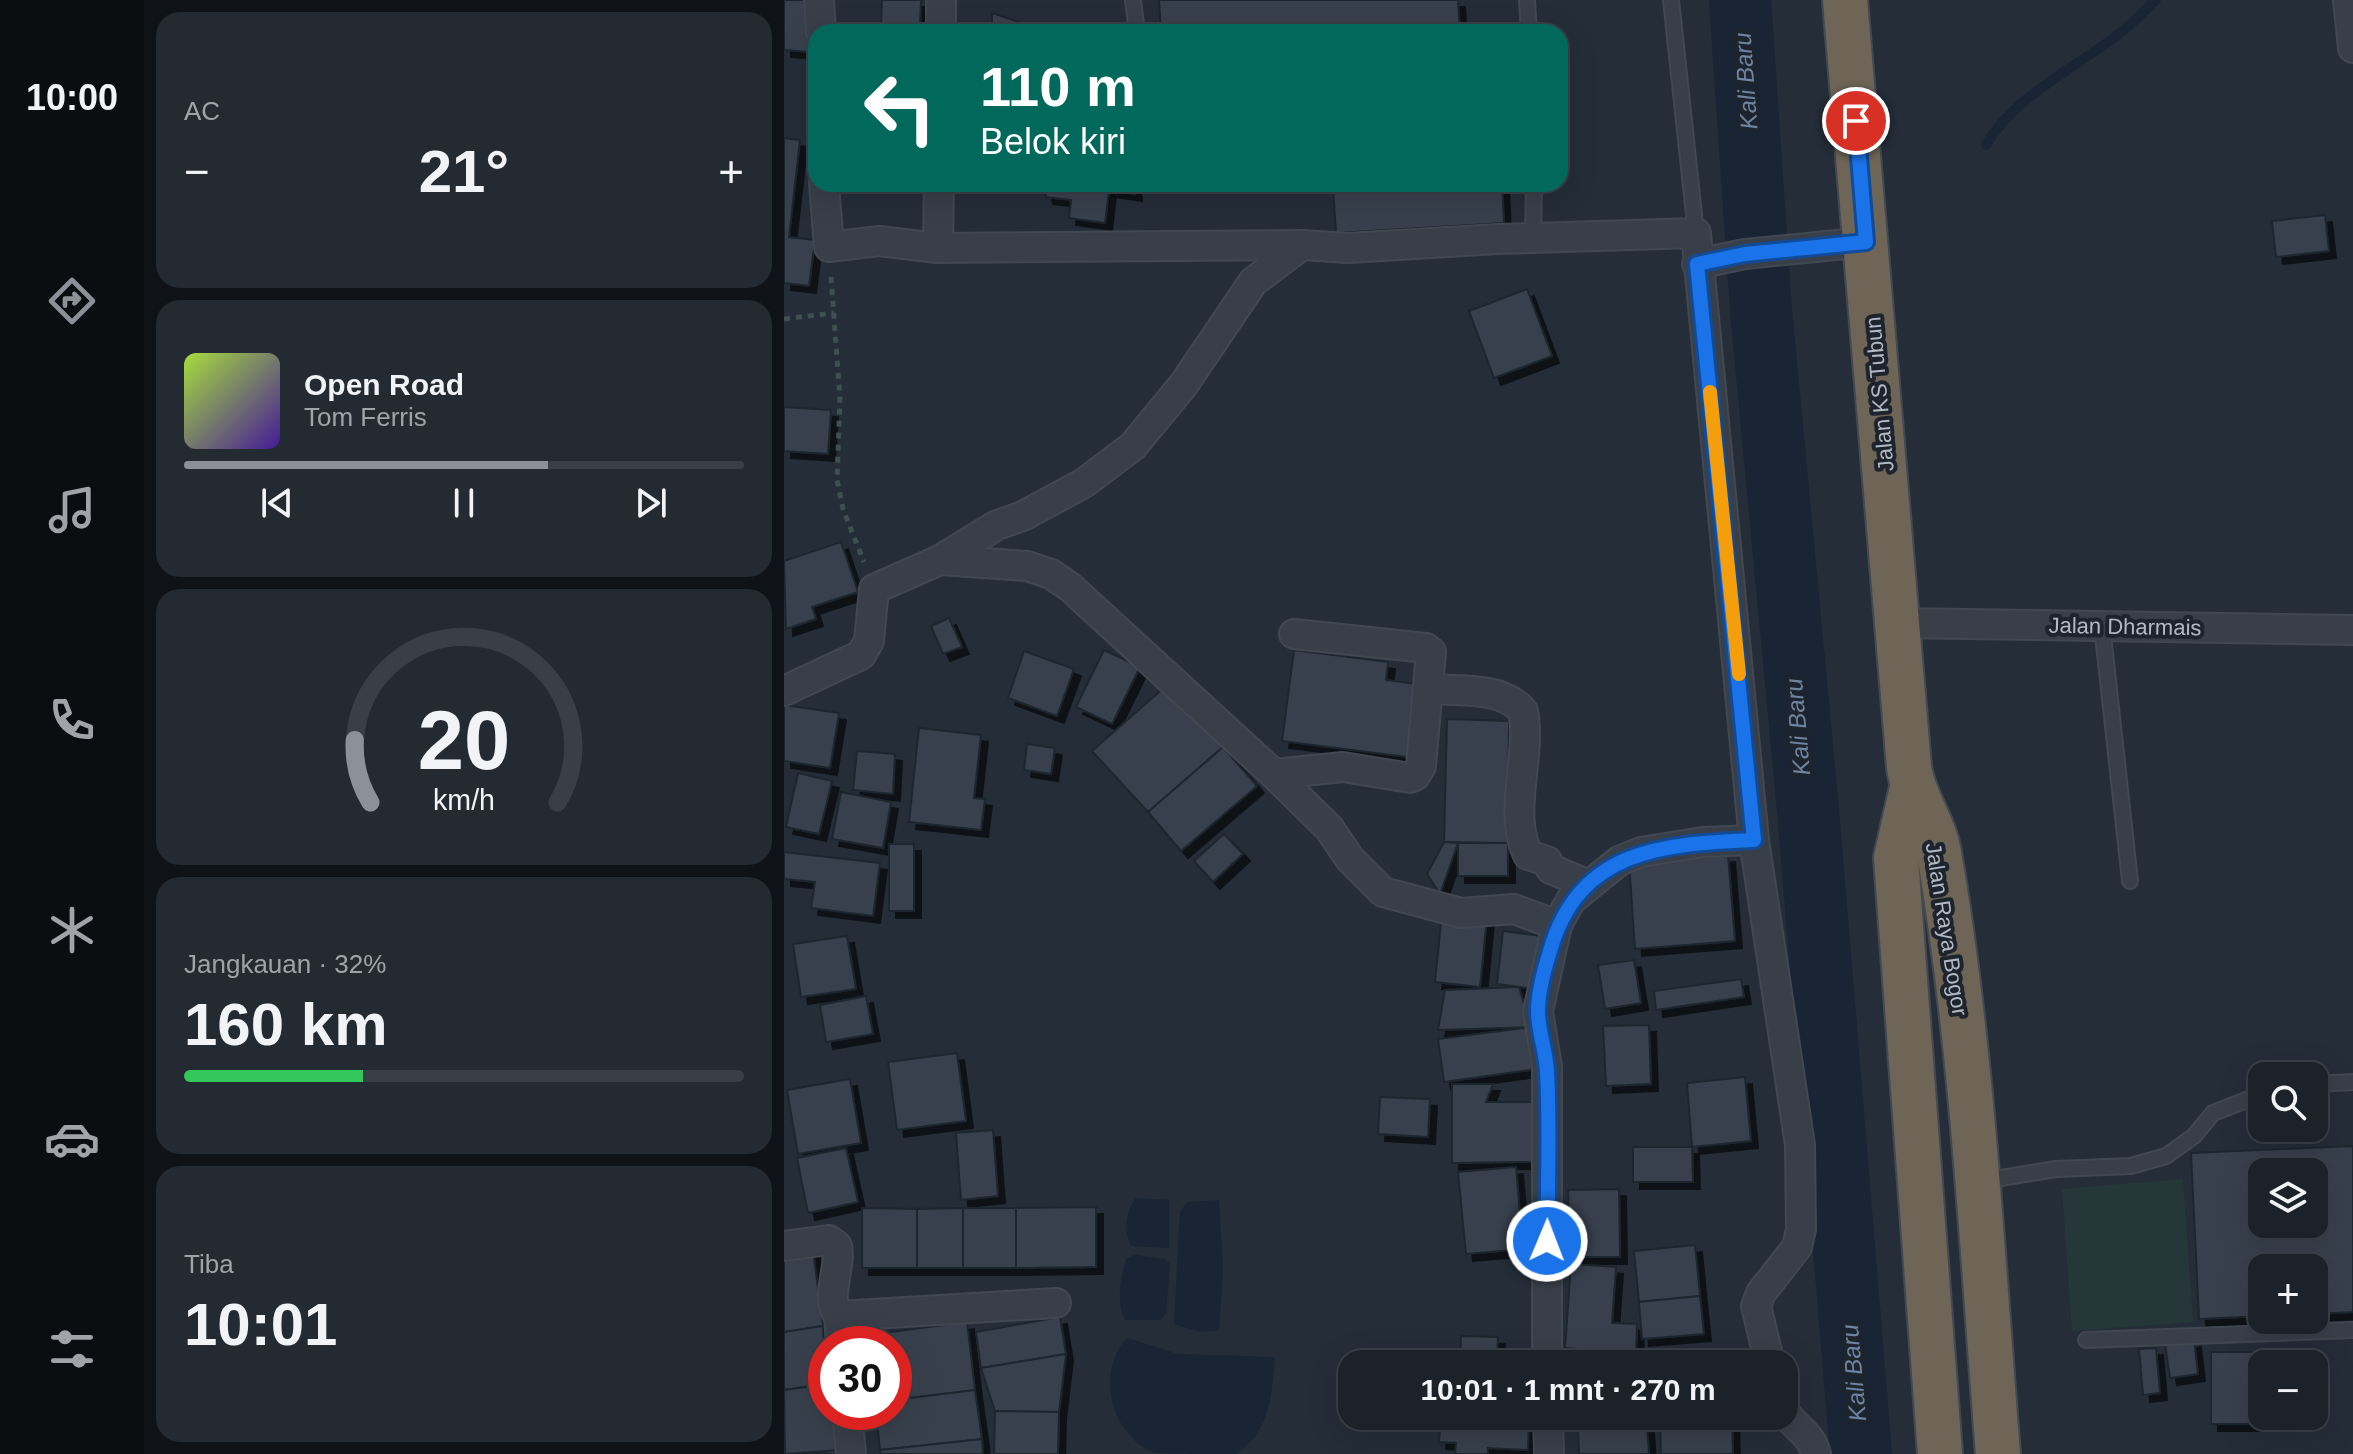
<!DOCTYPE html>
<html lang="id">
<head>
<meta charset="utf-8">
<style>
  :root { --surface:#1b222a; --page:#242a32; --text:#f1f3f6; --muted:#a0a4a8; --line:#393f47; --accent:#8c9099 }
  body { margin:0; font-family:Helvetica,sans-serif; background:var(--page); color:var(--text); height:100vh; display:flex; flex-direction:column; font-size:30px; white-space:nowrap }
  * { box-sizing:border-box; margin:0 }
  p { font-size:26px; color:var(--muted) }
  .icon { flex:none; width:44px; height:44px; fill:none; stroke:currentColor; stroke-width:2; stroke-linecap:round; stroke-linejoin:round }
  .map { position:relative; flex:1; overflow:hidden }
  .panel { display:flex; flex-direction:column; gap:12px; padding:12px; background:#0f1317; width:640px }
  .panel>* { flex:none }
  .banner { position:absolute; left:24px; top:24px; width:760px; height:168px; border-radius:24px; box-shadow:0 8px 32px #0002,0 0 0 2px var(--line); background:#00695c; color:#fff; overflow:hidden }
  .buttons { position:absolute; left:1464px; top:1062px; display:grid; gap:16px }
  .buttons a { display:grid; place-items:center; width:80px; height:80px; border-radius:16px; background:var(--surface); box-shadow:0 8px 32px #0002,0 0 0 2px var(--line); font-size:40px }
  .speed { position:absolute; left:24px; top:1326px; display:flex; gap:16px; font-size:40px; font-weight:700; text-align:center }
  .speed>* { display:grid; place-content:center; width:104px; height:104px; border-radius:50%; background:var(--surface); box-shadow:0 8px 32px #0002,0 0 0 2px var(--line); line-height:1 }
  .speed .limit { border:12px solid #d22; background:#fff; color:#111 }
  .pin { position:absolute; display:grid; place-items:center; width:68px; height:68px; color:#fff; margin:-34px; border:4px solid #fff; border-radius:50%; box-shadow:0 2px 8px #0007 }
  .me { position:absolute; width:88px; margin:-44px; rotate:1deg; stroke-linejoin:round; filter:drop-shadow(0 0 6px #0008) }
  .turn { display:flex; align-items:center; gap:28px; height:168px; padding:0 40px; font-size:36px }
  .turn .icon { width:104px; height:104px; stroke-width:2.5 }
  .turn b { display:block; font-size:56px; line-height:68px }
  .big { font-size:60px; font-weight:800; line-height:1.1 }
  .panel .card { flex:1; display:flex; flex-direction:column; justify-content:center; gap:12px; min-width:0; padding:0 28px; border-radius:24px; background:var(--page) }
  .panel .dial { align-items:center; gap:0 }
  .dial svg { height:208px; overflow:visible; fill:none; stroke:var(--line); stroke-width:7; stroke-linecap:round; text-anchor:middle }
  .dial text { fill:var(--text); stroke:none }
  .song { display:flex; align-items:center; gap:24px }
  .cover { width:96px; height:96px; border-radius:12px; background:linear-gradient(135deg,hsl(80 70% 55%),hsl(260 70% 35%)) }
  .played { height:8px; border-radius:4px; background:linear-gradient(90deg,var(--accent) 65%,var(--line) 65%) }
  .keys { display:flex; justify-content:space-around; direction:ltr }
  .heat { display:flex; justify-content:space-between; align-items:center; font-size:44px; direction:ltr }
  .charge { height:12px; border-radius:6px; background:linear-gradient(90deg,#34c759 32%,var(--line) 0) }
  .trip { position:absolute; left:554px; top:1350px; width:460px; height:80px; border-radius:24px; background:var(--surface); box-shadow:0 8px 32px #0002,0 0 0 2px var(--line); font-weight:800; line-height:80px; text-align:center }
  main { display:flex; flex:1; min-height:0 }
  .dock { display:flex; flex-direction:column; width:144px; justify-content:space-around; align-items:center; background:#0b0e11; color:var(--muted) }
  .dock .icon { width:56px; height:56px }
  .dock .selected { color:var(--accent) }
  .dock b { font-size:36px; color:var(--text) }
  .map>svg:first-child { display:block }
  .green { fill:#263739 }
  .water { fill:#192434 }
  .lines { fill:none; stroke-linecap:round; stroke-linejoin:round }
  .stream { stroke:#192434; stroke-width:10 }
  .river { stroke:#192434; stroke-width:62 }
  .building { fill:#37414e; stroke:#1f262f; stroke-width:2; fill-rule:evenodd; filter:url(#shadow) }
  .lane-casing { stroke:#414851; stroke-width:18 }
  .street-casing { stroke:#414851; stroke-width:32 }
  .highway-casing { stroke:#434953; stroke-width:48 }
  .path { stroke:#3f5051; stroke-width:5; stroke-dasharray:6 6; stroke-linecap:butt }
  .lane { stroke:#383f49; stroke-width:14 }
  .street { stroke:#383f49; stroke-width:28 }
  .highway { stroke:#6e6556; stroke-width:44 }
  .route-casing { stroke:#114b97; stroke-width:20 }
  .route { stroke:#1a73e8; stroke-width:14 }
  .slow { stroke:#f59e0b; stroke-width:14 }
  .labels { text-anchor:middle; stroke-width:8; stroke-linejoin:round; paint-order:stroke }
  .street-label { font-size:22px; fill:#b3b9c4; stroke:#1d242d }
  .water-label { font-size:24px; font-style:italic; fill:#6f84a0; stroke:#1d242d }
</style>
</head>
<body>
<main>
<nav class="dock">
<b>10:00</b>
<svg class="icon selected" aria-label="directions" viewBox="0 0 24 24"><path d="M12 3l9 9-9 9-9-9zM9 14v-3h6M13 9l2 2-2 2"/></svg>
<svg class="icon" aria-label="music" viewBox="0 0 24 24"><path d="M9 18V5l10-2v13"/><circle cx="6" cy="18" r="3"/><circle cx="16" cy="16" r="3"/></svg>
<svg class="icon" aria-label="phone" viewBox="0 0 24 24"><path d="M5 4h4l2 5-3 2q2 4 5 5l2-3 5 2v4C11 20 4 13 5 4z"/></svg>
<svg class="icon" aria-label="climate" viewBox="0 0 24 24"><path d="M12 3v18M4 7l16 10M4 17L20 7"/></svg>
<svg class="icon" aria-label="car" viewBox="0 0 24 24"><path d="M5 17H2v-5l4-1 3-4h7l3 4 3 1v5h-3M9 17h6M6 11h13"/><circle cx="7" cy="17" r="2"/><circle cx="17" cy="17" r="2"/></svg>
<svg class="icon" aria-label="filters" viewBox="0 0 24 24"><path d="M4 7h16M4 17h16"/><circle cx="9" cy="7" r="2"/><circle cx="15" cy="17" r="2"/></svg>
</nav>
<section class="panel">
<div class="card"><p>AC</p>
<div class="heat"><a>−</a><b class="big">21°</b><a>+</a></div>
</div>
<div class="card">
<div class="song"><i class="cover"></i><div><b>Open Road</b><p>Tom Ferris</p></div></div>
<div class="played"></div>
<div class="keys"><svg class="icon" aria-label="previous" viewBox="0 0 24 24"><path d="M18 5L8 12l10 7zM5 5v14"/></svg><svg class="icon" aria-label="pause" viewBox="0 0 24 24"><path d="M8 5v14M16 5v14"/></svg><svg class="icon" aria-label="next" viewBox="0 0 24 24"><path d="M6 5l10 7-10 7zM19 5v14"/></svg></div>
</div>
<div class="card dial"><svg viewBox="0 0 100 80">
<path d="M14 69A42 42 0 1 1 86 69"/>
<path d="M14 69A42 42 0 0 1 8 45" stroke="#8c9099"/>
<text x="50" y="56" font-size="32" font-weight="700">20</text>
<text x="50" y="72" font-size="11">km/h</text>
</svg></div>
<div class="card"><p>Jangkauan · 32%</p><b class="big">160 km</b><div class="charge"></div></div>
<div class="card"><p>Tiba</p><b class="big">10:01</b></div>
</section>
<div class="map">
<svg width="1569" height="1454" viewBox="0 0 1569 1454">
  <defs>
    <filter id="shadow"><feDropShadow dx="7" dy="7" stdDeviation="0" flood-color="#0009"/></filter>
  </defs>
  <rect width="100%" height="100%" fill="#242d38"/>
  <polygon class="green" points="1399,1179 1409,1322 1288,1331 1278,1189"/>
  <g class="water">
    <path d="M352,1198L385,1200V1248L347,1246C340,1231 341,1211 352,1198Z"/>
    <polygon points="435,1200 439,1269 435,1330 416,1332 390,1324 396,1212 403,1202"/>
    <path d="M351,1255L381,1259L386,1264L382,1313L377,1320H341C332,1304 336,1274 343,1258Z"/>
    <path d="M343,1338L394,1354L491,1357C488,1393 486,1433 452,1454C432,1454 388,1454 371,1453C327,1436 311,1373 343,1338Z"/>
  </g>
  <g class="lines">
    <path class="stream" d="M1202,145C1231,94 1296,66 1340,30C1351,21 1361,10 1372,0"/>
    <polyline class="river" points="956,0 977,310 1024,810 1077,1454"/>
  </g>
  <g class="building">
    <polygon points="0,0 29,0 26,52 0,50"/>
    <polygon points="98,0 137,0 136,25 97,25"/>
    <polygon points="375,0 674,0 676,32 377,32"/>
    <polygon points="208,13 247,26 247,32 208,32"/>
    <polygon points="96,28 141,30 141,32 96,32"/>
    <polygon points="0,138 16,140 5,237 31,240 25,286 0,283"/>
    <polygon points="260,184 350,184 351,194 325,190 321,223 285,218 287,200 262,197"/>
    <polygon points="639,184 718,184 720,223 552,233 549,189"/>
    <polygon points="1541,215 1545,251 1492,257 1488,221"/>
    <polygon points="743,289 768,356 710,378 685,311"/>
    <polygon points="0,407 47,410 44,454 0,451"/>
    <polygon points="57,542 74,592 28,607 32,619 2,629 0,561"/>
    <polygon points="165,618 178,647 159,654 147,626"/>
    <polygon points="320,650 356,667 328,724 292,707"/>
    <polygon points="510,650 604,662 602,680 633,684 623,757 498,741"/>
    <polygon points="240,651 290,669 273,716 224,698"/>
    <polygon points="383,685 439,747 364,812 308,751"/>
    <polygon points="0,705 55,713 46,768 0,761"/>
    <polygon points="663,719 725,721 724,843 660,842"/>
    <polygon points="135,728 197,735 190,798 201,799 197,830 125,822"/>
    <polygon points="243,744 271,748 267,774 240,770"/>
    <polygon points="439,747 473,786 397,851 364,812"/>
    <polygon points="73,751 111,754 109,794 69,790"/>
    <polygon points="14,773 48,781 35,834 2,827"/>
    <polygon points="57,792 107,802 99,848 48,839"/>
    <polygon points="440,834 459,854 429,882 410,861"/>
    <polygon points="660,842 674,843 656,894 643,874"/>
    <rect x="674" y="843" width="50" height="33"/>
    <rect x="105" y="844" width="25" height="67"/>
    <polygon points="0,852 96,863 89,916 27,908 31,882 0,879"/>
    <polygon points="944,855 951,941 851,949 845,863"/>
    <polygon points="658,913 703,917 696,987 651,982"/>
    <polygon points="719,931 758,936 752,989 713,984"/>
    <polygon points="63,936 72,989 17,997 9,944"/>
    <polygon points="850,960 857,1003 821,1009 814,965"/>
    <polygon points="957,979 960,997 872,1010 870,991"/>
    <polygon points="735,987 747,1027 654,1030 661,990"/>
    <polygon points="82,996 89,1034 42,1042 36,1005"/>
    <polygon points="865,1025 867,1084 822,1086 819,1026"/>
    <polygon points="747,1027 753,1069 660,1082 654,1039"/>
    <polygon points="173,1053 182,1121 113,1130 104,1062"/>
    <polygon points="961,1077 967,1141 908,1147 903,1083"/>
    <polygon points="66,1079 77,1143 14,1154 3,1090"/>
    <polygon points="668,1084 709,1084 702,1102 748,1102 748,1162 668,1163"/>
    <polygon points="596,1097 646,1099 644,1137 594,1134"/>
    <polygon points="209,1130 214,1196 177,1200 172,1133"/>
    <path d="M1569,1146V1312L1530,1314V1268H1478V1316L1415,1319L1407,1153ZM1478,1172H1530V1224H1478Z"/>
    <polygon points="849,1147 908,1147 909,1182 849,1182"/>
    <polygon points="62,1148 74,1202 24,1213 13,1158"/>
    <polygon points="732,1167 739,1249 682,1254 674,1172"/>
    <polygon points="835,1189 836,1257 786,1257 784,1190"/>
    <polygon points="312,1207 312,1267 232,1268 232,1208"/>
    <polygon points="78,1208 133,1209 133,1268 78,1268"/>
    <polygon points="179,1208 179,1268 133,1268 133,1209"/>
    <rect x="179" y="1208" width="53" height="60"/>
    <polygon points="28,1243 39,1326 0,1332 0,1247"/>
    <polygon points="911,1245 916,1296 855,1302 850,1251"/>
    <polygon points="787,1264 832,1267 828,1323 853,1324 852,1353 781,1348"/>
    <polygon points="916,1296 920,1334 858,1339 855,1302"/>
    <polygon points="276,1317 282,1354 197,1368 192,1332"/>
    <polygon points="183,1322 191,1390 110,1400 110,1344 84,1344 83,1335"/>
    <polygon points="39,1326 42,1384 0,1390 0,1332"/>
    <polygon points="677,1336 714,1337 713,1364 676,1364"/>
    <polygon points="1410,1340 1414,1374 1386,1378 1381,1344"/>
    <polygon points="1372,1348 1376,1393 1359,1395 1355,1349"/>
    <polygon points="1427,1352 1525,1352 1525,1364 1478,1364 1478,1416 1525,1416 1525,1424 1427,1424"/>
    <polygon points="282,1354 275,1412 211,1411 197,1368"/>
    <polygon points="929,1359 930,1364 891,1364 891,1361"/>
    <polygon points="42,1384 42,1412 51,1412 56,1450 1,1454 0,1390"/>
    <polygon points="191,1390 198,1439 96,1450 92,1412 110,1412 110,1400"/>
    <polygon points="211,1411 275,1412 274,1454 210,1454"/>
    <polygon points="657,1416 745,1416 744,1450 704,1448 704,1454 671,1454 672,1443 655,1442"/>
    <polygon points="948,1416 949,1454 877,1454 876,1418"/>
    <polygon points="863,1426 865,1454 795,1454 794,1429"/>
    <polygon points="198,1439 199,1454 97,1454 96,1450"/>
    <polygon points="56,1450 56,1454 23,1454"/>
  </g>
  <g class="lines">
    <defs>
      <g id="lane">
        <polyline points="349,0 353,32"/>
        <polyline points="743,0 745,32"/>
        <polyline points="887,0 912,233"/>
        <polyline points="749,240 750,184"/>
        <polyline points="1318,626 1346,881"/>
        <polyline points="1530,1084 1569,1082"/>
        <polyline points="1198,1181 1272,1169 1347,1166 1382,1156 1410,1136 1429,1113 1478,1094"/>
        <polyline points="1302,1340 1569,1330"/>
      </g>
      <g id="street">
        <polyline points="35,0 37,32"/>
        <polyline points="1564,0 1569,48"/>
        <polyline points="157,32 157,0"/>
        <polyline points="40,184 45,247 95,241 154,248 518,245 564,248 714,239 912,233 970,840 1016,1145 1017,1229 1013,1247 977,1293 972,1306 986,1364"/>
        <polyline points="154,248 155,184"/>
        <polyline points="913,264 961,254 1082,242"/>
        <polyline points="156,560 213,525 239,516 300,483 349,446 400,384 469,282 518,245"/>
        <polyline points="1113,623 1569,630"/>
        <path d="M644,689C675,691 717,686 739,711C748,756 723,812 744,855L763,861L767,869L802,884"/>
        <polyline points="0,691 77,655 85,641 90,589 156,560 243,566 267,574 286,587 490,774 545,828 566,859 599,892 677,913 730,909 773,925"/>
        <polyline points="490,774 559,767 626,778 631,776 637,766 647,652 642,648 510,634"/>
        <path d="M0,1246L45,1240L53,1246C58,1266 40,1299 55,1316L272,1303"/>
        <polyline points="55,1316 57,1344"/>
        <polyline points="763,1364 763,1067 754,1011 773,925 787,900 835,861 857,852 919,842 970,840"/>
        <path d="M1000,1410C1009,1428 1027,1432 1032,1454"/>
        <polyline points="63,1412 67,1454"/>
        <polyline points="764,1416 765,1454"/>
      </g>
      <g id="highway">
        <path d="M1061,0L1125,767C1129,798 1150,823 1155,853C1189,1051 1198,1254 1214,1454"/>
        <polyline points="1128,788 1112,858 1156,1454"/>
      </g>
    </defs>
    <use href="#lane" class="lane-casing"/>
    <use href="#street" class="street-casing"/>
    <use href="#highway" class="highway-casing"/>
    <g class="path">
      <polyline points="47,277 56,398 53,480 59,509 80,562"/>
      <polyline points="0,319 50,313"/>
    </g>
    <use href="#lane" class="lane"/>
    <use href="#street" class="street"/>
    <use href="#highway" class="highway"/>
  </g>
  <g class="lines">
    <defs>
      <path id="route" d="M763,1241C764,1184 766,1127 763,1071C762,1051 754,1031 754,1011C754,992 760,970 766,951C795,849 878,844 970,840L913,264L961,254L1082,242L1072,121"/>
    </defs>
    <use href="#route" class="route-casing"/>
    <use href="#route" class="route"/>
    <polyline class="slow" points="926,392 955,674"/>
  </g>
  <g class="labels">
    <g class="street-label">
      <text transform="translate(1095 394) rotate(-95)" y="8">Jalan KS Tubun</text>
      <text transform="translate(1341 626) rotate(1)" y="8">Jalan Dharmais</text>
      <text transform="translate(1163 929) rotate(81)" y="8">Jalan Raya Bogor</text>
    </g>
    <g class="water-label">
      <text transform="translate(962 81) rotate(-94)" y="8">Kali Baru</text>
      <text transform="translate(1014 727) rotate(-95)" y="8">Kali Baru</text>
      <text transform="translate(1070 1373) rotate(-95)" y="8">Kali Baru</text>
    </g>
  </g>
</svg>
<div class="buttons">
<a><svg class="icon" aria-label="search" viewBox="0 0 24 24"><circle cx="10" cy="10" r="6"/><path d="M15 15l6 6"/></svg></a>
<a><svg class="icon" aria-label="layers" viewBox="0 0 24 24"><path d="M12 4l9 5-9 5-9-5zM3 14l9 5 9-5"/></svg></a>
<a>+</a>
<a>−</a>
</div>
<div class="speed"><div class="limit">30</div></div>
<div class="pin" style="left:1072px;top:121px;background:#d93025"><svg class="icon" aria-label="arrive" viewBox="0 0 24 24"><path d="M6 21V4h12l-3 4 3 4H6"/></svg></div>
<svg class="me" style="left:763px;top:1241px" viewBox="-20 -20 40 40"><circle r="17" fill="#1a73e8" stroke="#fff" stroke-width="3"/><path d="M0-11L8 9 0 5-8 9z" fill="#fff"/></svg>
<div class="trip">10:01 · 1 mnt · 270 m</div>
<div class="banner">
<div class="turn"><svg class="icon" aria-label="left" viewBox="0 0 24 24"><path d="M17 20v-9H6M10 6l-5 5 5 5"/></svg><div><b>110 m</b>Belok kiri</div></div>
</div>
</div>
</main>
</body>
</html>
